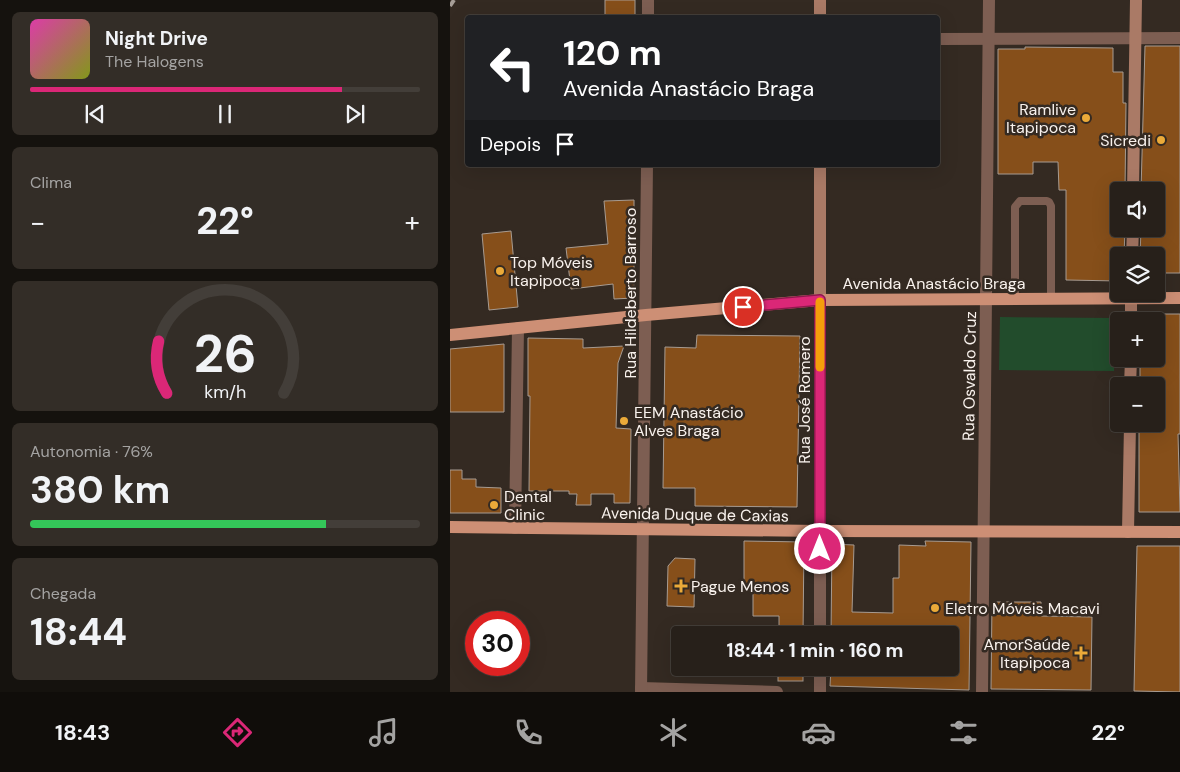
<!DOCTYPE html>
<html lang="pt">
<head>
<meta charset="utf-8">
<style>
  :root { --surface:#27201a; --page:#332d27; --text:#f1f3f6; --muted:#a4a3a2; --line:#433e39; --accent:#db2777 }
  body { margin:0; font-family:"DM Sans",sans-serif; background:var(--page); color:var(--text); height:100vh; display:flex; flex-direction:column; font-size:19px; white-space:nowrap }
  * { box-sizing:border-box; margin:0 }
  p { font-size:16px; color:var(--muted) }
  .icon { flex:none; width:28px; height:28px; fill:none; stroke:currentColor; stroke-width:2; stroke-linecap:round; stroke-linejoin:round }
  .map { position:relative; flex:1; overflow:hidden }
  .drawer { display:flex; flex-direction:column; gap:12px; padding:12px; background:#15120e; width:450px }
  .drawer>* { flex:none }
  .hud { position:absolute; left:15px; top:15px; width:475px; height:152px; border-radius:5px; box-shadow:0 5px 20px #0002,0 0 0 1px var(--line); background:#202124; color:#fff; overflow:hidden }
  .fabs { position:absolute; left:660px; top:182px; display:grid; gap:10px }
  .fabs a { display:grid; place-items:center; width:55px; height:55px; border-radius:5px; background:var(--surface); box-shadow:0 5px 20px #0002,0 0 0 1px var(--line); font-size:25px }
  .speed { position:absolute; left:15px; top:611px; display:flex; gap:10px; font-size:25px; font-weight:700; text-align:center }
  .speed>* { display:grid; place-content:center; width:65px; height:65px; border-radius:50%; background:var(--surface); box-shadow:0 5px 20px #0002,0 0 0 1px var(--line); line-height:1 }
  .speed .limit { border:8px solid #d22; background:#fff; color:#111 }
  .pin { position:absolute; display:grid; place-items:center; width:42px; height:42px; color:#fff; margin:-21px; border:2px solid #fff; border-radius:50%; box-shadow:0 1px 5px #0007 }
  .me { position:absolute; width:55px; margin:-28px; rotate:0deg; stroke-linejoin:round; filter:drop-shadow(0 0 4px #0008) }
  .turn { display:flex; align-items:center; gap:18px; height:105px; padding:0 15px; font-size:22px }
  .turn .icon { width:65px; height:65px; stroke-width:2.5 }
  .turn b { display:block; font-size:35px; line-height:42px }
  .then { display:flex; align-items:center; height:48px; padding:0 15px; background:#0003; gap:10px; font-size:19px }
  .big { font-size:38px; font-weight:700; line-height:1.1 }
  .drawer .widget { flex:1; display:flex; flex-direction:column; justify-content:center; gap:8px; min-width:0; padding:0 18px; border-radius:8px; background:var(--page) }
  .drawer .dial { align-items:center; gap:0 }
  .dial svg { height:130px; overflow:visible; fill:none; stroke:var(--line); stroke-width:7; stroke-linecap:round; text-anchor:middle }
  .dial text { fill:var(--text); stroke:none }
  .song { display:flex; align-items:center; gap:15px }
  .cover { width:60px; height:60px; border-radius:8px; background:linear-gradient(135deg,hsl(320 70% 55%),hsl(70 70% 35%)) }
  .played { height:5px; border-radius:2px; background:linear-gradient(90deg,var(--accent) 80%,var(--line) 80%) }
  .keys { display:flex; justify-content:space-around; direction:ltr }
  .heat { display:flex; justify-content:space-between; align-items:center; font-size:28px; direction:ltr }
  .charge { height:8px; border-radius:4px; background:linear-gradient(90deg,#34c759 76%,var(--line) 0) }
  .trip { position:absolute; left:221px; top:626px; width:288px; height:50px; border-radius:5px; background:var(--surface); box-shadow:0 5px 20px #0002,0 0 0 1px var(--line); font-weight:700; line-height:50px; text-align:center }
  .dock { display:flex; height:80px; justify-content:space-around; align-items:center; background:#100d0a; color:var(--muted) }
  .dock .icon { width:35px; height:35px }
  .dock .active { color:var(--accent) }
  .dock b { font-size:22px; color:var(--text) }
  main { display:flex; flex:1; min-height:0 }
  .map>svg:first-child { display:block }
  .green { fill:#224c2c }
  .building { fill:#864f1a; stroke:#a79b91 }
  .lines { fill:none; stroke-linecap:round; stroke-linejoin:round }
  .lane { stroke:#7d5e52; stroke-width:8 }
  .street { stroke:#7d5e52; stroke-width:12 }
  .secondary { stroke:#aa7a66; stroke-width:12 }
  .primary { stroke:#cd8f75; stroke-width:12 }
  .rail { stroke:#a69e97; stroke-width:4; stroke-dasharray:9 9; stroke-linecap:butt }
  .route-casing { stroke:#8e194d; stroke-width:12 }
  .route { stroke:#db2777; stroke-width:9 }
  .slow { stroke:#f59e0b; stroke-width:9 }
  .poi-dot { fill:#ebaa39; stroke:#342a22; stroke-width:2 }
  .labels { text-anchor:middle; stroke-width:5; stroke-linejoin:round; paint-order:stroke }
  .poi-label { font-size:16px; fill:#f9f2ed; stroke:#342a22; text-anchor:start }
  .street-label { font-size:16px; fill:#f9f2ed; stroke:#342a22 }
</style>
</head>
<body>
<main>
<section class="drawer">
<div class="widget">
<div class="song"><i class="cover"></i><div><b>Night Drive</b><p>The Halogens</p></div></div>
<div class="played"></div>
<div class="keys"><svg class="icon" aria-label="previous" viewBox="0 0 24 24"><path d="M18 5L8 12l10 7zM5 5v14"/></svg><svg class="icon" aria-label="pause" viewBox="0 0 24 24"><path d="M8 5v14M16 5v14"/></svg><svg class="icon" aria-label="next" viewBox="0 0 24 24"><path d="M6 5l10 7-10 7zM19 5v14"/></svg></div>
</div>
<div class="widget"><p>Clima</p>
<div class="heat"><a>−</a><b class="big">22°</b><a>+</a></div>
</div>
<div class="widget dial"><svg viewBox="0 0 100 80">
<path d="M14 69A42 42 0 1 1 86 69"/>
<path d="M14 69A42 42 0 0 1 9 37" stroke="#db2777"/>
<text x="50" y="56" font-size="32" font-weight="700">26</text>
<text x="50" y="72" font-size="11">km/h</text>
</svg></div>
<div class="widget"><p>Autonomia · 76%</p><b class="big">380 km</b><div class="charge"></div></div>
<div class="widget"><p>Chegada</p><b class="big">18:44</b></div>
</section>
<div class="map">
<svg width="730" height="692" viewBox="0 0 730 692">
  <rect width="100%" height="100%" fill="#342a22"/>
  <polygon class="green" points="550,317 664,318 664,371 549,370"/>
  <g class="building">
    <rect x="155" y="0" width="30" height="18"/>
    <polygon points="695,46 730,46 730,273 706,273 706,256 690,256 691,229 706,229 706,191 691,191"/>
    <polygon points="575,47 663,48 663,72 673,72 673,103 676,103 675,191 669,191 669,229 675,229 674,256 669,256 669,281 616,280 616,190 609,190 608,162 583,162 583,174 548,174 548,49 575,49"/>
    <polygon points="184,200 184,298 164,299 163,284 121,289 116,248 158,244 154,201"/>
    <polygon points="61,231 68,307 39,310 32,234"/>
    <polygon points="706,314 730,314 730,434 728,434 730,512 689,512 689,424 706,424 706,386 690,386 690,359 706,359"/>
    <polygon points="247,335 350,336 347,507 245,506 245,488 213,488 215,347 246,348"/>
    <polygon points="78,338 133,339 133,348 174,346 168,363 166,428 181,429 180,503 164,503 164,494 141,494 141,505 126,505 127,494 119,494 119,491 79,491 80,396 78,396"/>
    <polygon points="54,344 54,412 0,412 0,349"/>
    <polygon points="0,470 12,470 12,479 26,479 26,487 51,488 51,513 0,513"/>
    <polygon points="294,541 354,542 353,635 329,635 329,616 303,616 303,591 294,590"/>
    <polygon points="475,541 521,542 519,690 380,686 381,668 500,668 500,635 381,635 382,544 404,545 402,612 443,613 443,578 449,578 449,545 476,546"/>
    <polygon points="687,546 730,546 730,692 684,691"/>
    <polygon points="225,558 245,559 244,607 217,606 218,566"/>
    <polygon points="542,602 591,602 591,616 642,617 641,690 541,689"/>
    <rect x="328" y="668" width="25" height="13"/>
  </g>
  <g class="lines">
    <polyline class="lane" points="565,299 565,207 570,201 597,201 599,202 601,206 601,299"/>
    <g class="street">
      <polyline points="198,18 198,0"/>
      <polyline points="488,39 730,38"/>
      <polyline points="65,528 68,328"/>
      <polyline points="370,635 370,531"/>
      <polyline points="191,688 327,692"/>
      <polyline points="191,692 197,165"/>
      <polyline points="370,692 370,668"/>
      <polyline points="532,692 539,0"/>
    </g>
    <g class="secondary">
      <polyline points="370,0 370,18"/>
      <polyline points="683,191 686,0"/>
      <polyline points="682,256 683,229"/>
      <polyline points="681,321 681,294"/>
      <polyline points="680,386 681,359"/>
      <polyline points="370,531 370,165"/>
      <polyline points="678,532 680,424"/>
    </g>
    <g class="primary">
      <polyline points="0,335 196,315 370,300 730,298"/>
      <polyline points="0,527 370,531 730,532"/>
    </g>
    <polyline class="rail" points="0,6 4,0"/>
  </g>
  <g class="lines">
    <defs>
      <polyline id="route" points="293,307 370,300 370,549"/>
    </defs>
    <use href="#route" class="route-casing"/>
    <use href="#route" class="route"/>
    <polyline class="slow" points="370,367 370,302"/>
  </g>
  <g class="poi-dot">
    <circle cx="636" cy="118" r="5"/>
    <circle cx="711" cy="140" r="5"/>
    <circle cx="50" cy="271" r="5"/>
    <circle cx="174" cy="421" r="5"/>
    <circle cx="44" cy="505" r="5"/>
    <path d="M228.5 578.5h5v5h5v5h-5v5h-5v-5h-5v-5h5z"/>
    <circle cx="485" cy="608" r="5"/>
    <path d="M628.5 645.5h5v5h5v5h-5v5h-5v-5h-5v-5h5z"/>
  </g>
  <g class="labels">
    <g class="poi-label">
      <text x="626" y="115" text-anchor="end">Ramlive<tspan x="626" dy="18">Itapipoca</tspan></text>
      <text x="701" y="146" text-anchor="end">Sicredi</text>
      <text x="60" y="268">Top Móveis<tspan x="60" dy="18">Itapipoca</tspan></text>
      <text x="184" y="418">EEM Anastácio<tspan x="184" dy="18">Alves Braga</tspan></text>
      <text x="54" y="502">Dental<tspan x="54" dy="18">Clinic</tspan></text>
      <text x="241" y="592">Pague Menos</text>
      <text x="495" y="614">Eletro Móveis Macavi</text>
      <text x="620" y="650" text-anchor="end">AmorSaúde<tspan x="620" dy="18">Itapipoca</tspan></text>
    </g>
    <g class="street-label">
      <text x="484" y="289">Avenida Anastácio Braga</text>
      <text transform="translate(180 293) rotate(-90)" y="6">Rua Hildeberto Barroso</text>
      <text transform="translate(519 376) rotate(-89)" y="6">Rua Osvaldo Cruz</text>
      <text transform="translate(354 400) rotate(-90)" y="6">Rua José Romero</text>
      <text transform="translate(245 514) rotate(1)" y="6">Avenida Duque de Caxias</text>
    </g>
  </g>
</svg>
<div class="fabs">
<a><svg class="icon" aria-label="sound" viewBox="0 0 24 24"><path d="M4 9h4l5-4v14l-5-4H4zM17 9q2 3 0 6"/></svg></a>
<a><svg class="icon" aria-label="layers" viewBox="0 0 24 24"><path d="M12 4l9 5-9 5-9-5zM3 14l9 5 9-5"/></svg></a>
<a>+</a>
<a>−</a>
</div>
<div class="speed"><div class="limit">30</div></div>
<div class="pin" style="left:293px;top:307px;background:#d93025"><svg class="icon" aria-label="arrive" viewBox="0 0 24 24"><path d="M6 21V4h12l-3 4 3 4H6"/></svg></div>
<svg class="me" style="left:370px;top:549px" viewBox="-20 -20 40 40"><circle r="17" fill="#db2777" stroke="#fff" stroke-width="3"/><path d="M0-11L8 9 0 5-8 9z" fill="#fff"/></svg>
<div class="trip">18:44 · 1 min · 160 m</div>
<div class="hud">
<div class="turn"><svg class="icon" aria-label="left" viewBox="0 0 24 24"><path d="M17 20v-9H6M10 6l-5 5 5 5"/></svg><div><b>120 m</b>Avenida Anastácio Braga</div></div>
<div class="then">Depois<svg class="icon" aria-label="arrive" viewBox="0 0 24 24"><path d="M6 21V4h12l-3 4 3 4H6"/></svg></div>
</div>
</div>
</main>
<nav class="dock">
<b>18:43</b>
<svg class="icon active" aria-label="directions" viewBox="0 0 24 24"><path d="M12 3l9 9-9 9-9-9zM9 14v-3h6M13 9l2 2-2 2"/></svg>
<svg class="icon" aria-label="music" viewBox="0 0 24 24"><path d="M9 18V5l10-2v13"/><circle cx="6" cy="18" r="3"/><circle cx="16" cy="16" r="3"/></svg>
<svg class="icon" aria-label="phone" viewBox="0 0 24 24"><path d="M5 4h4l2 5-3 2q2 4 5 5l2-3 5 2v4C11 20 4 13 5 4z"/></svg>
<svg class="icon" aria-label="climate" viewBox="0 0 24 24"><path d="M12 3v18M4 7l16 10M4 17L20 7"/></svg>
<svg class="icon" aria-label="car" viewBox="0 0 24 24"><path d="M5 17H2v-5l4-1 3-4h7l3 4 3 1v5h-3M9 17h6M6 11h13"/><circle cx="7" cy="17" r="2"/><circle cx="17" cy="17" r="2"/></svg>
<svg class="icon" aria-label="filters" viewBox="0 0 24 24"><path d="M4 7h16M4 17h16"/><circle cx="9" cy="7" r="2"/><circle cx="15" cy="17" r="2"/></svg>
<b>22°</b>
</nav>
</body>
</html>
